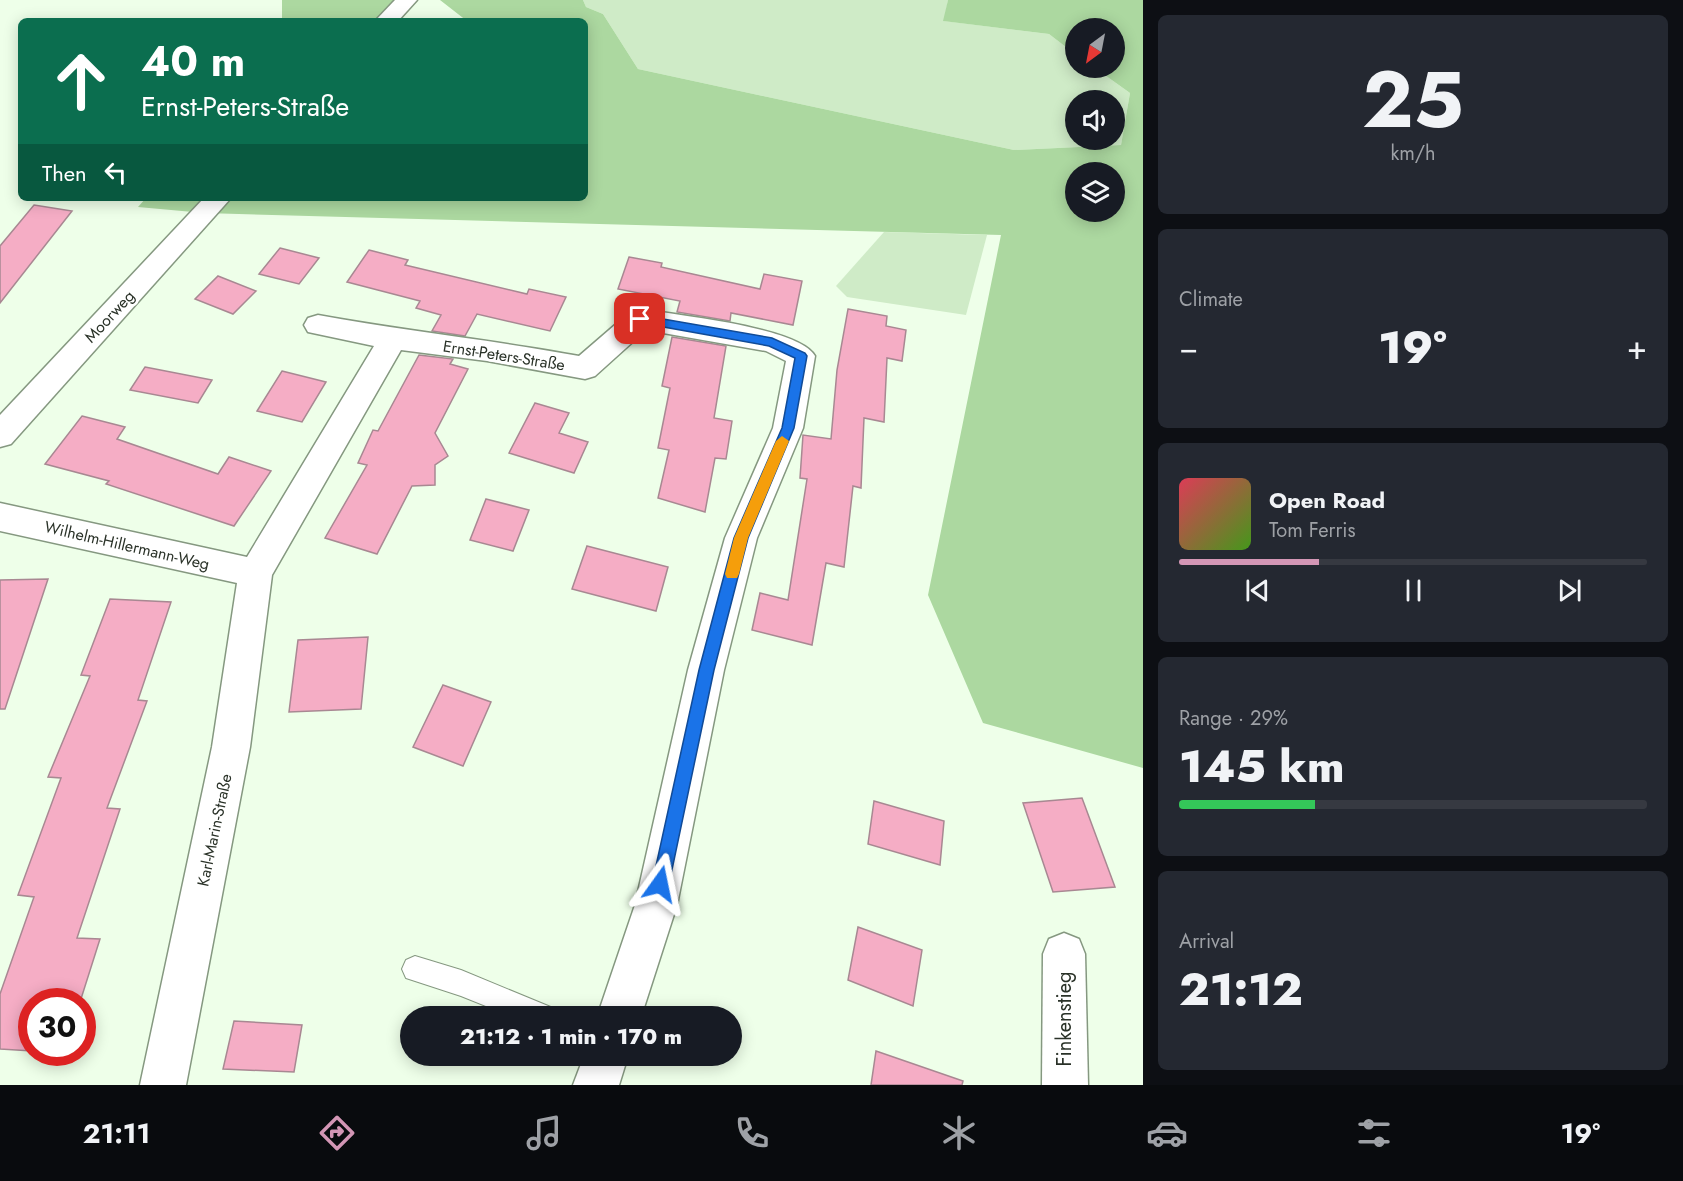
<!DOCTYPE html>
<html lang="en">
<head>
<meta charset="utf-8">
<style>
  :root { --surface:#171b24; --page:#242831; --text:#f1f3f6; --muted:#9ea1a6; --line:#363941; --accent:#d396b5 }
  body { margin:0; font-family:Jost,sans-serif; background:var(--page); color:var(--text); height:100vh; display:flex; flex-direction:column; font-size:22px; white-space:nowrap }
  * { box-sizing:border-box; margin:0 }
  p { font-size:20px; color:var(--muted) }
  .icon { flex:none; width:33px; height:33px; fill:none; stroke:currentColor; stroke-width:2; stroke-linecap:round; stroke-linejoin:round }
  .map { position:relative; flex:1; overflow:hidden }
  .panel { display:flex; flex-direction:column; gap:15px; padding:15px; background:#0d0f14; width:540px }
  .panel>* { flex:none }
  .guide { position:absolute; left:18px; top:18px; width:570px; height:183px; border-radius:9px; box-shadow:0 3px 15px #0003; background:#0b6e4f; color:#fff; overflow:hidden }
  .needle { width:39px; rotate:212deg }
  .controls { position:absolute; left:1065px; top:18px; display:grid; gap:12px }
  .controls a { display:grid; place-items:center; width:60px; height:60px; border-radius:50%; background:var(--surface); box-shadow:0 3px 15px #0003; font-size:30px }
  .speed { position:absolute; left:18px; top:988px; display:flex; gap:12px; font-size:30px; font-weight:700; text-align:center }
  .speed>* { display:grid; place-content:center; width:78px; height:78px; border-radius:50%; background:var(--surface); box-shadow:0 3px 15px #0003; line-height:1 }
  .speed .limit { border:9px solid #d22; background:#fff; color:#111 }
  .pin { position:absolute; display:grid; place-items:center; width:51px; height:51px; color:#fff; margin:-26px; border-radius:12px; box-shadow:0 3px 9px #0006 }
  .me { position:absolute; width:66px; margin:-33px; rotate:12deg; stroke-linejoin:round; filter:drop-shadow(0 0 4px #0008) }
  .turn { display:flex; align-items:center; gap:21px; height:126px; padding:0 24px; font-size:27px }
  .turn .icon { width:78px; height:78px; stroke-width:2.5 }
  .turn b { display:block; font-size:42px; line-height:51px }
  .then { display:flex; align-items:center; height:57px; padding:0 24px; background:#0003; gap:12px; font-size:22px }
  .big { font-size:45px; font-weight:800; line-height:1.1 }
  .panel .widget { flex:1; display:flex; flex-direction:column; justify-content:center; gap:9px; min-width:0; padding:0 21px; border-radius:9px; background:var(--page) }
  .panel .dial { align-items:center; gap:0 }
  .dial b { font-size:78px; line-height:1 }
  .song { display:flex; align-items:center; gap:18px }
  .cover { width:72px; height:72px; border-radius:9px; background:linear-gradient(135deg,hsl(350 70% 55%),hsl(100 70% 35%)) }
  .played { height:6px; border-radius:3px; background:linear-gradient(90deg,var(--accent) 30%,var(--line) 30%) }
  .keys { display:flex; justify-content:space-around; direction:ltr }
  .heat { display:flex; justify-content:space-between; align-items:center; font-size:33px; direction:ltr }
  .charge { height:9px; border-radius:4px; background:linear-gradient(90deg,#34c759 29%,var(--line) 0) }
  .trip { position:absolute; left:400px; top:1006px; width:342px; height:60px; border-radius:30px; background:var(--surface); box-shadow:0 3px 15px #0003; font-weight:800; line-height:60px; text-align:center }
  .tab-bar { display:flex; height:96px; justify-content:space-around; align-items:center; background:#090b0e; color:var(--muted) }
  .tab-bar .icon { width:42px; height:42px }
  .tab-bar .current { color:var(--accent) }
  .tab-bar b { font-size:27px; color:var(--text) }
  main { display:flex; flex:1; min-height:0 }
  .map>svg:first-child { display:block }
  .green { fill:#cfebc7; fill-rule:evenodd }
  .forest { fill:#acd8a0; fill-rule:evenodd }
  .building { fill:#f5adc5; stroke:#a88892; stroke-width:1.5 }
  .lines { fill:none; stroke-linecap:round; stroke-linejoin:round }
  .lane-casing { stroke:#859880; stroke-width:2 }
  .street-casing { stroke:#859880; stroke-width:3 }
  .lane { fill:#fff; fill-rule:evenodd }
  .street { fill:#fff; fill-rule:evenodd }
  .route { fill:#1a73e8; stroke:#114b97; stroke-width:1.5 }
  .slow { fill:#f59e0b }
  .labels { text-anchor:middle; stroke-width:5; stroke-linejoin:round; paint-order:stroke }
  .street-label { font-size:16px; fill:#2a3228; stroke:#fff }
  .near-street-label { font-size:20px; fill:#2a3228; stroke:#fff }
</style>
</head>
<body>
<main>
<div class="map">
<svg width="1143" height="1085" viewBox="0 0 1143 1085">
  <rect width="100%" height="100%" fill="#eeffe9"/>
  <g class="green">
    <path d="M583,0H948L944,21L1049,34L1075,54L1076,68H1095L1130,93L1121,145L1014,150L638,69L603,14L586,7ZM1076,100H1114V140H1076Z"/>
    <polygon points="884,232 987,235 966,315 847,297 836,286"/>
  </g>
  <g class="forest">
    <polygon points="282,0 407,0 386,21 282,21"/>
    <path d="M440,0H583L586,7L603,14L638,69L1014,150L1121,145L1130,93L1095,68H1114V28H1076L1075,54L1049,34L943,21L948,0H1143V768L983,723L928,595L1001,235L204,213L138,207L146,198H585V21H467ZM1076,172H1114V212H1076Z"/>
  </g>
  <g class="building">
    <polygon points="34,205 72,211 0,303 0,246"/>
    <polygon points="280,248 319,258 299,284 259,274"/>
    <polygon points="369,250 408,260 405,265 527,294 529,289 566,297 550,331 477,314 465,336 432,331 441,315 416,308 420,301 347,282"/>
    <polygon points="629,257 662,263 661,267 760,289 764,274 802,281 793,325 731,313 730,321 677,312 680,301 618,289"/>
    <polygon points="218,276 256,291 233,314 195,299"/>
    <polygon points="848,309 887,316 886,326 906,330 902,361 887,358 884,422 864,418 861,488 853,486 844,567 826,563 812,645 752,630 760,593 788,600 807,479 800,478 803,435 831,439 837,370"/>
    <polygon points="672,337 726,346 714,418 732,421 726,459 715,458 705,512 658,498 669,450 658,448 670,388 662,386"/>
    <polygon points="419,355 453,359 450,364 468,369 435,433 448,456 435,465 435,485 412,486 377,554 325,538 367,465 358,463 373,430 378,431"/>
    <polygon points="145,367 212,380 198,403 130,390"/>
    <polygon points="282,371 326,382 302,422 257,411"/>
    <polygon points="535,403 569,413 559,433 588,442 574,473 509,453"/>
    <polygon points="82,416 125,427 117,439 218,474 229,457 271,471 234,526 106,484 109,481 45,464"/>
    <polygon points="486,499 529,510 513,551 470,540"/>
    <polygon points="587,546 668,567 656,611 572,589"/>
    <polygon points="48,579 5,709 0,709 0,580"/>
    <polygon points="110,599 171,602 138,700 147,701 107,808 120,809 77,938 100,939 80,1002 32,1002 32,1051 0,1049 0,994 34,897 18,895 61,778 48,777 90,676 81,675"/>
    <polygon points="368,637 361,709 289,712 298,640"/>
    <polygon points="443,685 491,702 463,766 413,747"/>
    <polygon points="1082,798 1115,887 1053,892 1023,803"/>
    <polygon points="874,801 944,821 940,865 868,844"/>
    <polygon points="858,927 922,950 913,1006 848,980"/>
    <polygon points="234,1021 302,1025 294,1072 223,1069"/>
    <polygon points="876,1051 963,1081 962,1085 871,1085"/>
  </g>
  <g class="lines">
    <defs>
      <polygon id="lane" points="415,956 461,970 553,1008 557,1017 513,1017 461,996 406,978 402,969 406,960"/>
      <g id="street">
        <polygon points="395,0 417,0 398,21 375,21"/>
        <polygon points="204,198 231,198 11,444 0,447 0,415"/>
        <path d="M640,309C675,315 799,327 815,356L803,428L757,538L724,670L677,905L641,1017H597L635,905L688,670L725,538L773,428L786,361L766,351L646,330L595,376L585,379L487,361L401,350L272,575L250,747L186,1085H140L212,747L237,583L0,531V503L247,557L374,346L308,332L304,325L308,318L318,315C405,331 493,340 579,356L630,312Z"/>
        <polygon points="1064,933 1079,939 1085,954 1088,1085 1042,1085 1043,954 1049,939"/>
        <polygon points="584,1056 628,1056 619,1085 573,1085"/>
      </g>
    </defs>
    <use href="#lane" class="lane-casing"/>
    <use href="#street" class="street-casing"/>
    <use href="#lane" class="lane"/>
    <use href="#street" class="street"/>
  </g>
  <polygon class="route" points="640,315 772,338 805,353 807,356 794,428 748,538 714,670 669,884 666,890 660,892 654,890 652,884 699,670 734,538 782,428 795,358 769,346 636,322 636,316"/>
  <polygon class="slow" points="782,436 789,441 748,538 739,574 737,578 727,578 725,574 734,538 776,441"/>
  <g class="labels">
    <g class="street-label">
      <text transform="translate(109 316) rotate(-47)" y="6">Moorweg</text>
      <text transform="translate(504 355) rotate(9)" y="6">Ernst-Peters-Straße</text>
      <text transform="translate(127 545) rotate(13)" y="6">Wilhelm-Hillermann-Weg</text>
      <text transform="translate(214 830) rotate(-78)" y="6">Karl-Marin-Straße</text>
    </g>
    <g class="near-street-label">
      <text transform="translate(1064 1019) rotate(-90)" y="7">Finkenstieg</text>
    </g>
  </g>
</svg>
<div class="controls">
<a><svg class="needle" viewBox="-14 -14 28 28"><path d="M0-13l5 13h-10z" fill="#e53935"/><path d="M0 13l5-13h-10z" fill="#9ea1a6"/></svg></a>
<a><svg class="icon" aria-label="sound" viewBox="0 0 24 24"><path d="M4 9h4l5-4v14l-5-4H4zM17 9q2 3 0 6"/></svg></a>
<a><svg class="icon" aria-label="layers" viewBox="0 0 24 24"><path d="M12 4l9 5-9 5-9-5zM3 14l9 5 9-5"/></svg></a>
</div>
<div class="speed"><div class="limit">30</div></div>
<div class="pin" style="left:640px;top:319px;background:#d93025"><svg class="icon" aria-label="arrive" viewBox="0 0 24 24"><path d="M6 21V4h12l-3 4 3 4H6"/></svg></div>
<svg class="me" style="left:660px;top:884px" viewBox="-20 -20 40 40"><path d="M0-17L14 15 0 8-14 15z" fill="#1a73e8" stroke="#fff" stroke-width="4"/></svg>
<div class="trip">21:12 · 1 min · 170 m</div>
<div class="guide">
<div class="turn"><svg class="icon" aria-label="ahead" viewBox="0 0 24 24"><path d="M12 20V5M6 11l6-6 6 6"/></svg><div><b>40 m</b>Ernst-Peters-Straße</div></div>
<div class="then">Then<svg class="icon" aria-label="left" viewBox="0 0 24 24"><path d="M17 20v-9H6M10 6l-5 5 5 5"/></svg></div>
</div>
</div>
<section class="panel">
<div class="widget dial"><b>25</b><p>km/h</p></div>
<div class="widget"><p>Climate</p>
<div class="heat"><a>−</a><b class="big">19°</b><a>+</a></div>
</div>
<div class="widget">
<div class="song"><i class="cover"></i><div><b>Open Road</b><p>Tom Ferris</p></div></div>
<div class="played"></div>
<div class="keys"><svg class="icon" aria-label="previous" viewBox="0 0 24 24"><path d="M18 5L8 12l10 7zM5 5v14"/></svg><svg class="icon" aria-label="pause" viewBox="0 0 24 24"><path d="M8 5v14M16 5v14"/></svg><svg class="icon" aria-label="next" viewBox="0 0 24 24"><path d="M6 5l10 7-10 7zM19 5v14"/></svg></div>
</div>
<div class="widget"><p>Range · 29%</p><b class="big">145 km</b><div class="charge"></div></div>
<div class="widget"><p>Arrival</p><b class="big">21:12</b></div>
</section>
</main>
<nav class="tab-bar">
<b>21:11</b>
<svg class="icon current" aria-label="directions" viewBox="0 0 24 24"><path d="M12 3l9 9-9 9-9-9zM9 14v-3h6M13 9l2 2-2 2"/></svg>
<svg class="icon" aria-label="music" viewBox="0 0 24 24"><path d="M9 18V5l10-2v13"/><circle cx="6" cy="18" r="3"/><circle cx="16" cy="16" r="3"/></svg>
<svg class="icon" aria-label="phone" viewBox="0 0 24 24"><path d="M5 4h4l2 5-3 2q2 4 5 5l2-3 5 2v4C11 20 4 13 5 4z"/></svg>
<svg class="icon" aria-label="climate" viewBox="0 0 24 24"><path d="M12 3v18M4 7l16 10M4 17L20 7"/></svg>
<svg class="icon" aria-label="car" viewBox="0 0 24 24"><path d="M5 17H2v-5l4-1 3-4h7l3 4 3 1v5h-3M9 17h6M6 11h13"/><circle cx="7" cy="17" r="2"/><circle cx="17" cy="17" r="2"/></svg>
<svg class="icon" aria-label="filters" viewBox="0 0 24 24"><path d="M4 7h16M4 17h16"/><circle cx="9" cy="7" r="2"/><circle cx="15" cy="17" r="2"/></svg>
<b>19°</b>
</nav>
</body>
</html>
